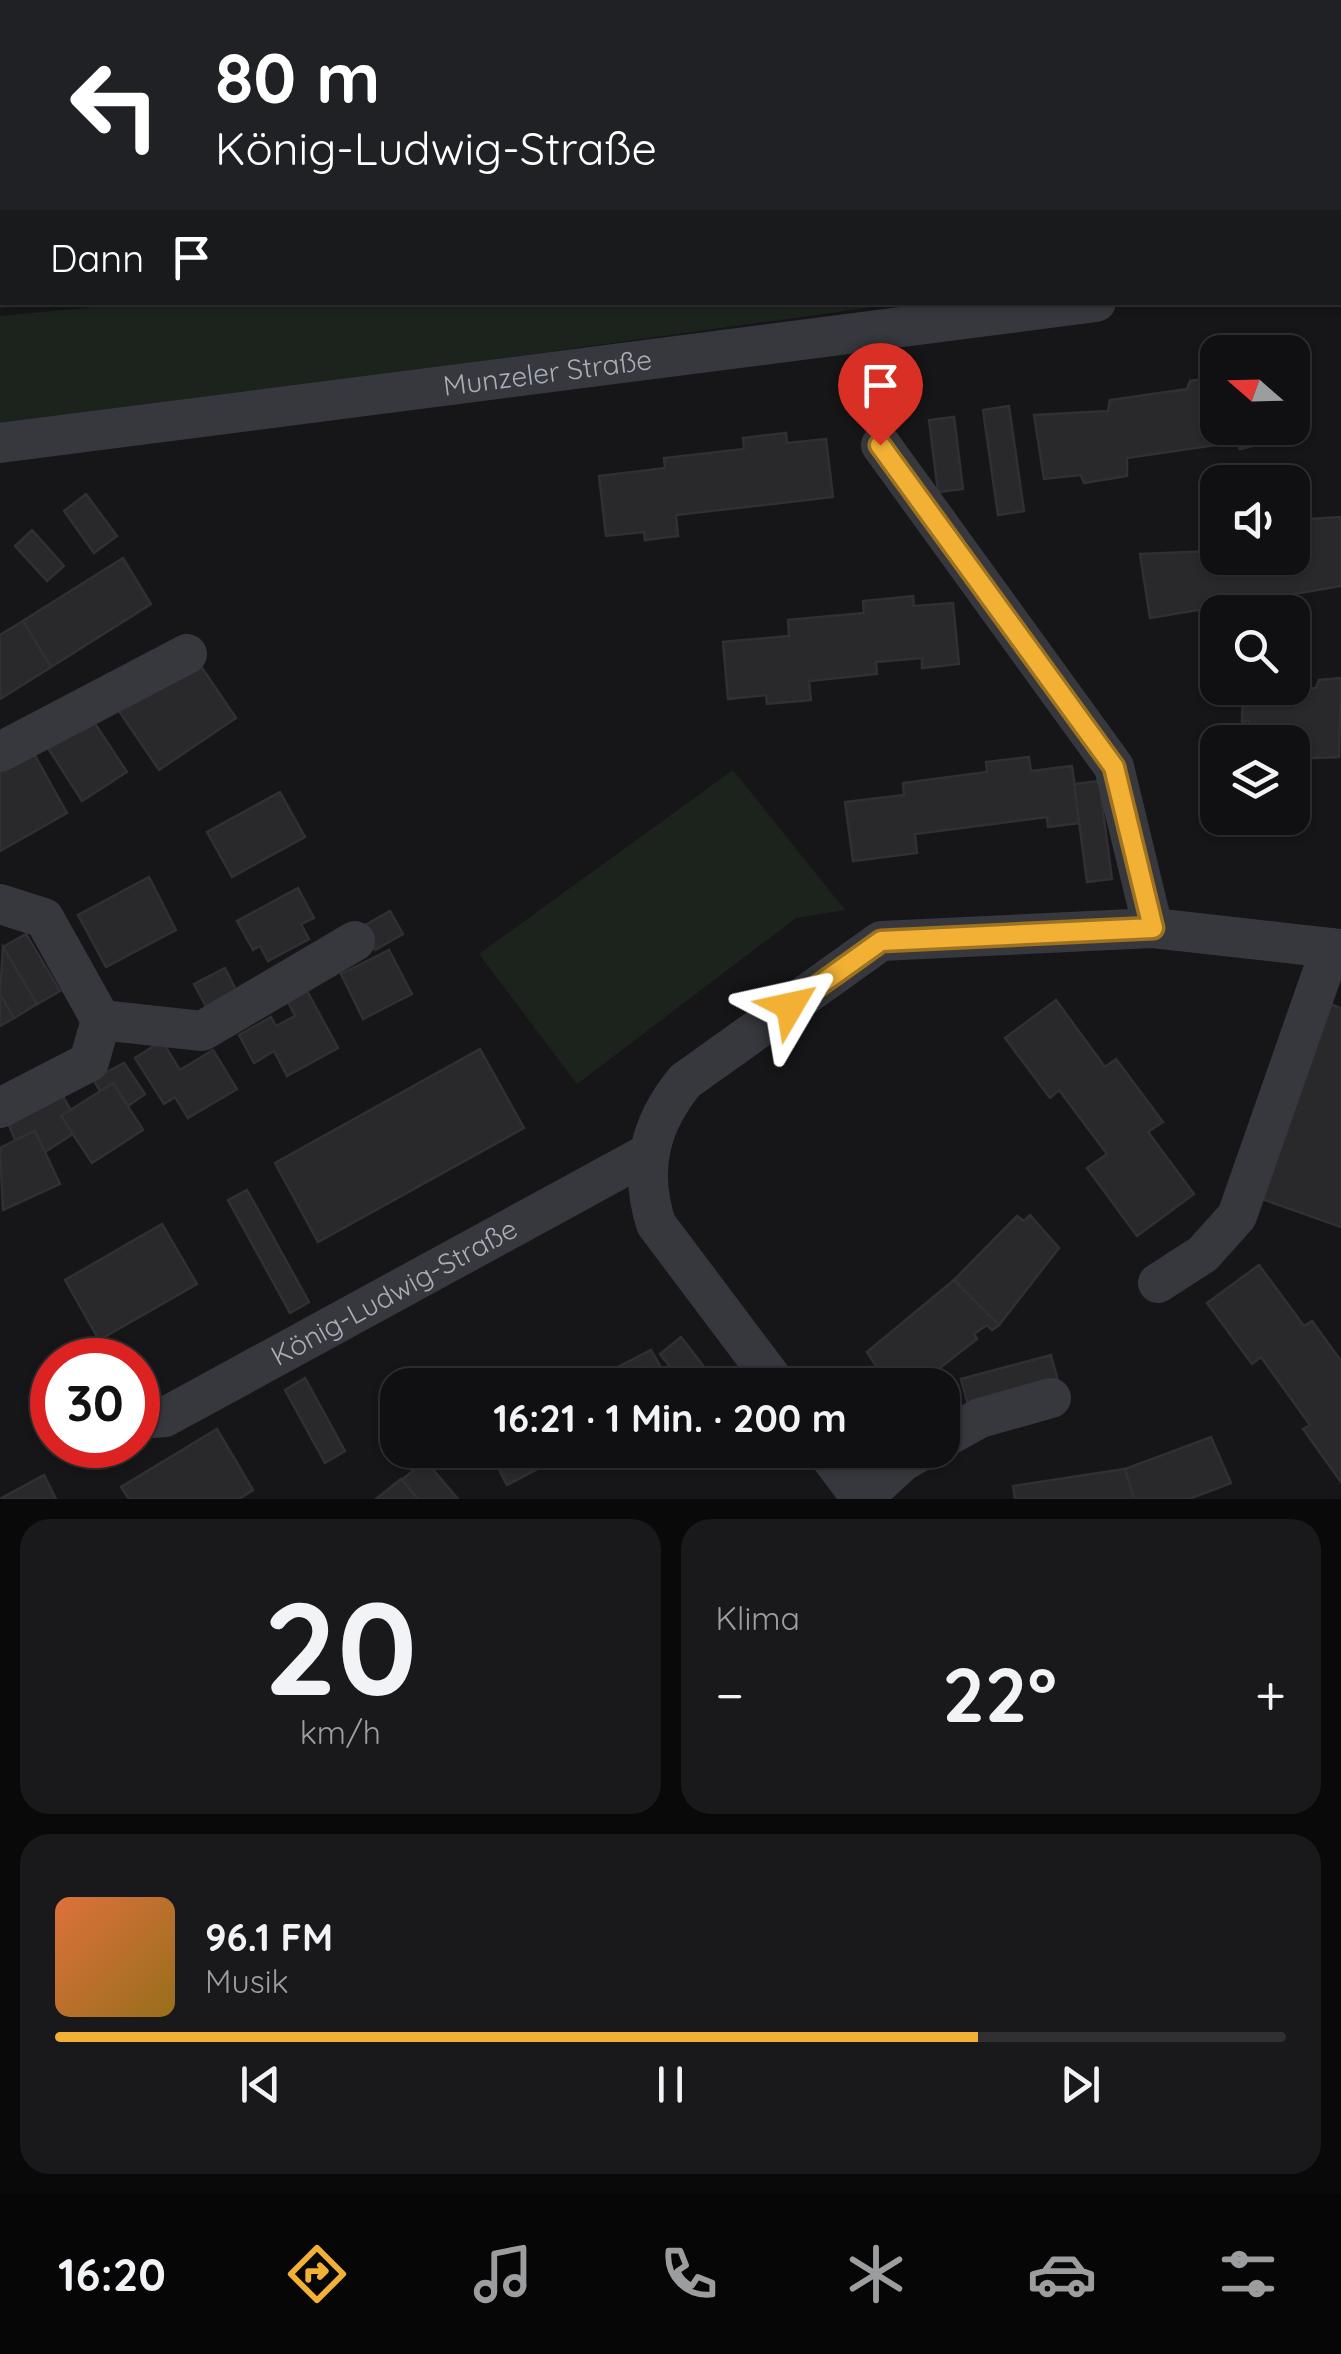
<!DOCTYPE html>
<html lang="de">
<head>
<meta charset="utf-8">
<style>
  :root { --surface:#101012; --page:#19191b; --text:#f1f3f6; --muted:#9c9d9f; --line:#303032; --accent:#f2b134 }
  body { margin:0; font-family:Quicksand,sans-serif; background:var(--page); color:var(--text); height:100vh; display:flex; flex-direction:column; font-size:38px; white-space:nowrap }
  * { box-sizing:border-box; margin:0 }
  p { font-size:32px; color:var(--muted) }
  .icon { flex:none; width:55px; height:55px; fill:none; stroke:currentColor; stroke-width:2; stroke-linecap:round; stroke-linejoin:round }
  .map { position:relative; height:1499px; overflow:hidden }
  .details { display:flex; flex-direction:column; gap:20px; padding:20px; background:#09090a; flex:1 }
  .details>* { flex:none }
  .banner { position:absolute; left:0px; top:0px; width:1342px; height:305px; box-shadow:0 2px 8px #0004,0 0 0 2px var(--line); background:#202124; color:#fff; overflow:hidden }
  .needle { width:65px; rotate:290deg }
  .controls { position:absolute; left:1200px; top:335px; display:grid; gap:20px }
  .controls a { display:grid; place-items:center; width:110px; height:110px; border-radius:20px; background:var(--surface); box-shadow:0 2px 8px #0004,0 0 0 2px var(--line); font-size:50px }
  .speed { position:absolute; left:30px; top:1338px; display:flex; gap:20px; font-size:50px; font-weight:700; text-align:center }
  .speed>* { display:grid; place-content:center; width:130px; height:130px; border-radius:50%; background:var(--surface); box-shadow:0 2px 8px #0004,0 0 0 2px var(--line); line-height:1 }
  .speed .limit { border:15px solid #d22; background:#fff; color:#111 }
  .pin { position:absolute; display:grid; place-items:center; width:85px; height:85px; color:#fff; margin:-102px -42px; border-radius:50% 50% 50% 0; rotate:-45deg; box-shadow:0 0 10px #0007 }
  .pin .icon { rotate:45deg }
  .me { position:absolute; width:110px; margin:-55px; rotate:54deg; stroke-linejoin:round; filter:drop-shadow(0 0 8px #0008) }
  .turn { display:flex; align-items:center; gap:35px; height:210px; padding:0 50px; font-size:45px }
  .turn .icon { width:130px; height:130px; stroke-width:2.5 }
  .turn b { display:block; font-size:70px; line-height:85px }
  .then { display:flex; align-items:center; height:95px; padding:0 50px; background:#0003; gap:20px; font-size:38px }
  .big { font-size:75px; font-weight:800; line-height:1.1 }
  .details .widget { flex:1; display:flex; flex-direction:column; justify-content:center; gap:15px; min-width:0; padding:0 35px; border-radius:30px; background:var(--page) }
  .details .dial { align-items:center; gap:0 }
  .dial b { font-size:130px; line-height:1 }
  .song { display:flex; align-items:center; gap:30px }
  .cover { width:120px; height:120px; border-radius:15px; background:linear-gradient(135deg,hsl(20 70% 55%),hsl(40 70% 35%)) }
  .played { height:10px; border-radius:5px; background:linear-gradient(90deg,var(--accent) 75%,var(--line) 75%) }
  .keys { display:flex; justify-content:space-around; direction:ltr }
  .heat { display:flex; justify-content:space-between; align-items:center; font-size:55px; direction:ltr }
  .details .tiles { flex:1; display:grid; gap:20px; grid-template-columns:1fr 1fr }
  .widget:last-child { grid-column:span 2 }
  .trip { position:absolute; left:380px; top:1368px; width:580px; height:100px; border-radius:30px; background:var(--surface); box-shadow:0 2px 8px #0004,0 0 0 2px var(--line); font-weight:800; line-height:100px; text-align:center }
  .tab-bar { display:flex; height:160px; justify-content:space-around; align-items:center; background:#060607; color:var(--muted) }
  .tab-bar .icon { width:70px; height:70px }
  .tab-bar .active { color:var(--accent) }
  .tab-bar b { font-size:45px; color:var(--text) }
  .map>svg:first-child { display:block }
  .built { fill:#222225 }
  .green { fill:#1c231d }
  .building { fill:#29292c; stroke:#303034; stroke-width:2.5 }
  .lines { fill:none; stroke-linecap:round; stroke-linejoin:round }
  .minor { stroke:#37383d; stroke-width:40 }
  .route-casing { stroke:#9d7322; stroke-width:25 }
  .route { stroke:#f2b134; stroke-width:18 }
  .labels { text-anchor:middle; stroke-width:10; stroke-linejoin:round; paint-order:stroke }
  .street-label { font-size:28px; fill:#a8adb8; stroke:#111113 }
</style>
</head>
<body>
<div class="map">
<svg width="1341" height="1499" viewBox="0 0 1341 1499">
  <rect width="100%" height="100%" fill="#161618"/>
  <polygon class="built" points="0,0 682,0 685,2 2,2 2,302 63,303 0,308"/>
  <g class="green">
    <polygon points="147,302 902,303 0,428 0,316"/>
    <polygon points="733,770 845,910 796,918 577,1084 479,954"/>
  </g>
  <g class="building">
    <polygon points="161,0 349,0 346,2"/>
    <polygon points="830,0 1284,0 1284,2 831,2"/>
    <polygon points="1218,377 1218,428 1279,428 1281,439 1240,449 1236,442 1127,458 1127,476 1084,483 1081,475 1044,479 1034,415 1108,411 1110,400 1187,389 1190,381"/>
    <polygon points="892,382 893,408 856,410 854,383"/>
    <polygon points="1009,406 1024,511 998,515 983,410"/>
    <polygon points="954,417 963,489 938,492 929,420"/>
    <polygon points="786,433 787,443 826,439 833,497 676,515 678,536 645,540 644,532 606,536 599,476 665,468 664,458 744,449 743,438"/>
    <polygon points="86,494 117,536 94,553 64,511"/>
    <polygon points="1341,517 1341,586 1150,618 1140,554 1215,551 1218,541 1218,558 1292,558 1296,520"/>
    <polygon points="32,530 64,566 47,581 15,546"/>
    <polygon points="123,558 151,604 51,667 23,621"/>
    <polygon points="913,596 914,606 953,603 959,664 922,668 922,658 876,662 877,674 809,681 811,700 767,704 766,695 728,699 723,642 789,636 788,620 864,613 863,601"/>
    <polygon points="23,621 51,667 0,699 0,635"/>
    <polygon points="196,659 236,718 159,770 119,711"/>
    <polygon points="1341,678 1339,757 1292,759 1292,742 1252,742 1249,721 1242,722 1243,691 1316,688 1319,680"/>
    <polygon points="90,716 127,772 82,801 46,745"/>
    <polygon points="33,752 67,813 0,851 0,771"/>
    <polygon points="1029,757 1031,771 1072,766 1080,823 1048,827 1047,817 915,834 917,853 853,861 845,802 904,795 903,783 987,772 986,762"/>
    <polygon points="1099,781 1112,879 1087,882 1074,784"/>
    <polygon points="280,792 305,837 232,877 207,832"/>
    <polygon points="149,877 176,930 106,967 78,915"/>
    <polygon points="298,888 314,918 301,924 309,939 268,961 260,946 253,950 237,921"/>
    <polygon points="390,911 403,934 375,950 362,927"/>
    <polygon points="26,934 60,991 37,1004 3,947"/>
    <polygon points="3,947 37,1004 14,1018 0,994"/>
    <polygon points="389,950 412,994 363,1019 341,974"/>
    <polygon points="225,968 238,994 208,1010 194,984"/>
    <polygon points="306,989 338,1048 287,1076 274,1051 254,1063 239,1035 271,1017 276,1026 295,1016 287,1000"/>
    <polygon points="0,994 14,1018 0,1026"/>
    <polygon points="1056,1000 1105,1067 1116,1059 1163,1122 1148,1132 1194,1194 1137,1236 1087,1168 1107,1154 1059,1090 1050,1098 1005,1038"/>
    <polygon points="1330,1004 1341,1008 1341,1227 1262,1199"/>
    <polygon points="162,1041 180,1070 213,1050 237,1089 188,1118 175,1097 164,1104 135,1058"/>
    <polygon points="480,1049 524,1128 318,1242 275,1163"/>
    <polygon points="124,1063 145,1094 128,1106 113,1083 100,1091 93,1079"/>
    <polygon points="113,1083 143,1130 92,1163 61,1116"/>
    <polygon points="62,1095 71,1110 61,1116 73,1134 45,1152 35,1131 15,1140 9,1125"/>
    <polygon points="35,1131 60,1184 3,1210 0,1148"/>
    <polygon points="247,1190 309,1302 290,1313 228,1200"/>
    <polygon points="1030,1215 1059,1248 999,1325 954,1280 1017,1216 1024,1221"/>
    <polygon points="162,1224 197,1284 99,1340 65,1280"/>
    <polygon points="1259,1265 1304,1326 1312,1321 1341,1361 1341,1482 1303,1429 1310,1425 1261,1357 1252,1364 1207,1303"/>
    <polygon points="954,1280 999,1325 992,1330 987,1325 974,1334 977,1339 918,1385 888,1385 867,1352"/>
    <polygon points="681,1337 718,1385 684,1385 660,1354"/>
    <polygon points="651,1350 671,1385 583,1385"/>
    <polygon points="1051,1355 1058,1381 968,1405 961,1379"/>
    <polygon points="305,1378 345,1451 325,1463 285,1390"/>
    <polygon points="217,1429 253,1490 239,1499 129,1499 121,1487"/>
    <polygon points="1211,1437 1231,1483 1189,1499 1134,1499 1125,1469"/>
    <polygon points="489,1450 574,1450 507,1485"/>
    <polygon points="425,1460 458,1499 418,1499 402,1480"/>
    <polygon points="1125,1469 1134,1499 1015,1499 1013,1486"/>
    <polygon points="44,1475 56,1499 0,1499"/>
    <polygon points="401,1479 418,1499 376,1499"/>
  </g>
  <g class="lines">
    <g class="minor">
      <polyline points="505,2 508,0"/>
      <polyline points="628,2 631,0"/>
      <polyline points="1340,272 1341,272"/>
      <path id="s1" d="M0,443L1096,302"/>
      <polyline points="881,445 1114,767 1153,928"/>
      <polyline points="0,752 187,654"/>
      <polyline points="0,904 44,918 101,1020 89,1062 0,1108"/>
      <polyline points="101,1020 202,1031 355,941"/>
      <polyline points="1158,1283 1203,1254 1237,1216 1331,948"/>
      <path d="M777,1385L656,1224C639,1170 649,1125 685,1081L881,941L1153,928L1341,949"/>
      <path id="s2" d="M138,1419L165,1417L647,1154"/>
      <polyline points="942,1439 980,1418 1051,1398"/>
      <polyline points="825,1450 862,1499"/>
      <polyline points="862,1499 902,1462 923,1450"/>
    </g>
  </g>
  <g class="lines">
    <defs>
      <polyline id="route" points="790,1006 881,941 1153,928 1114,767 880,445"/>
    </defs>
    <use href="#route" class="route-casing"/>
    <use href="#route" class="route"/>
  </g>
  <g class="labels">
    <g class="street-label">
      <text dy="10" stroke="none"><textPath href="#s1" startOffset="552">Munzeler Straße</textPath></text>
      <text dy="10" stroke="none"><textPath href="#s2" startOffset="288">König-Ludwig-Straße</textPath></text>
    </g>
  </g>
</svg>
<div class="controls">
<a><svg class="needle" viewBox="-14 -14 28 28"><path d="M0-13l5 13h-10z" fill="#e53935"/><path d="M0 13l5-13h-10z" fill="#9c9d9f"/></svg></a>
<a><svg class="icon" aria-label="sound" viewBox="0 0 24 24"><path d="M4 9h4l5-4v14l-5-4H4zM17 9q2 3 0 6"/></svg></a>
<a><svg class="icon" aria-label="search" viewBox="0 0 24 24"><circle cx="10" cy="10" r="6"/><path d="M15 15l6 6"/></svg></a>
<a><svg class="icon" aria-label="layers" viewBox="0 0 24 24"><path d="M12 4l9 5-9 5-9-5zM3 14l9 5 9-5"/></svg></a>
</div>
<div class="speed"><div class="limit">30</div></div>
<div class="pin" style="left:880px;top:445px;background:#d93025"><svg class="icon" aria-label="arrive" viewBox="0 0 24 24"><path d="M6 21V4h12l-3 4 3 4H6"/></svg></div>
<svg class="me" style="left:790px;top:1006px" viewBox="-20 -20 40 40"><path d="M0-17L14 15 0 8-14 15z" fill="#f2b134" stroke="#fff" stroke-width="4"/></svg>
<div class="trip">16:21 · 1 Min. · 200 m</div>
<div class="banner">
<div class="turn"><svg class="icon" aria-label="left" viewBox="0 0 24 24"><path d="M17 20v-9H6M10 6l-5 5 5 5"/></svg><div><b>80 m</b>König-Ludwig-Straße</div></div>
<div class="then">Dann<svg class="icon" aria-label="arrive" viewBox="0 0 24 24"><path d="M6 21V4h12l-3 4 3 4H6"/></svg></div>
</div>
</div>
<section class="details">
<div class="tiles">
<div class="widget dial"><b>20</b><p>km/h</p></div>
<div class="widget"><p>Klima</p>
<div class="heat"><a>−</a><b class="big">22°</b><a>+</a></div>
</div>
<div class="widget">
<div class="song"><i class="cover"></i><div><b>96.1 FM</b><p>Musik</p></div></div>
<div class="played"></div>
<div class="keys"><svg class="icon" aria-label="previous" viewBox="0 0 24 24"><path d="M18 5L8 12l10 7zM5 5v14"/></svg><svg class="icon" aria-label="pause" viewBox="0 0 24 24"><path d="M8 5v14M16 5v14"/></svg><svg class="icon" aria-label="next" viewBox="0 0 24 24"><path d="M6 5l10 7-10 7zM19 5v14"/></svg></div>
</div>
</div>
</section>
<nav class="tab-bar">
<b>16:20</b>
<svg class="icon active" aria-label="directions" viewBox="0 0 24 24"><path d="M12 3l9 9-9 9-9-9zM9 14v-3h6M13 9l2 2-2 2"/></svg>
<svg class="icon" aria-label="music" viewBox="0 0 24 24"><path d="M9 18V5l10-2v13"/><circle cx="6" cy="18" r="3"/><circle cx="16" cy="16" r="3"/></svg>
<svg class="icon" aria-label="phone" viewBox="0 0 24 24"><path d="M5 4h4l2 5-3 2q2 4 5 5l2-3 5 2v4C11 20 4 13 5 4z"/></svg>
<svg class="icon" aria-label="climate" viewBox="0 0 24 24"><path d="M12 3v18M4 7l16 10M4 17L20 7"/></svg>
<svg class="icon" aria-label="car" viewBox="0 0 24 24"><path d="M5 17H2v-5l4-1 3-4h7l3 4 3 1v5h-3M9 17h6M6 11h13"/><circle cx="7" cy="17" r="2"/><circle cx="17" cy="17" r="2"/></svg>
<svg class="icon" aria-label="filters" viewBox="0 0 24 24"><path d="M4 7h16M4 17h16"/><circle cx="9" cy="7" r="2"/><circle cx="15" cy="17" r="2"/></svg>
</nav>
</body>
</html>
